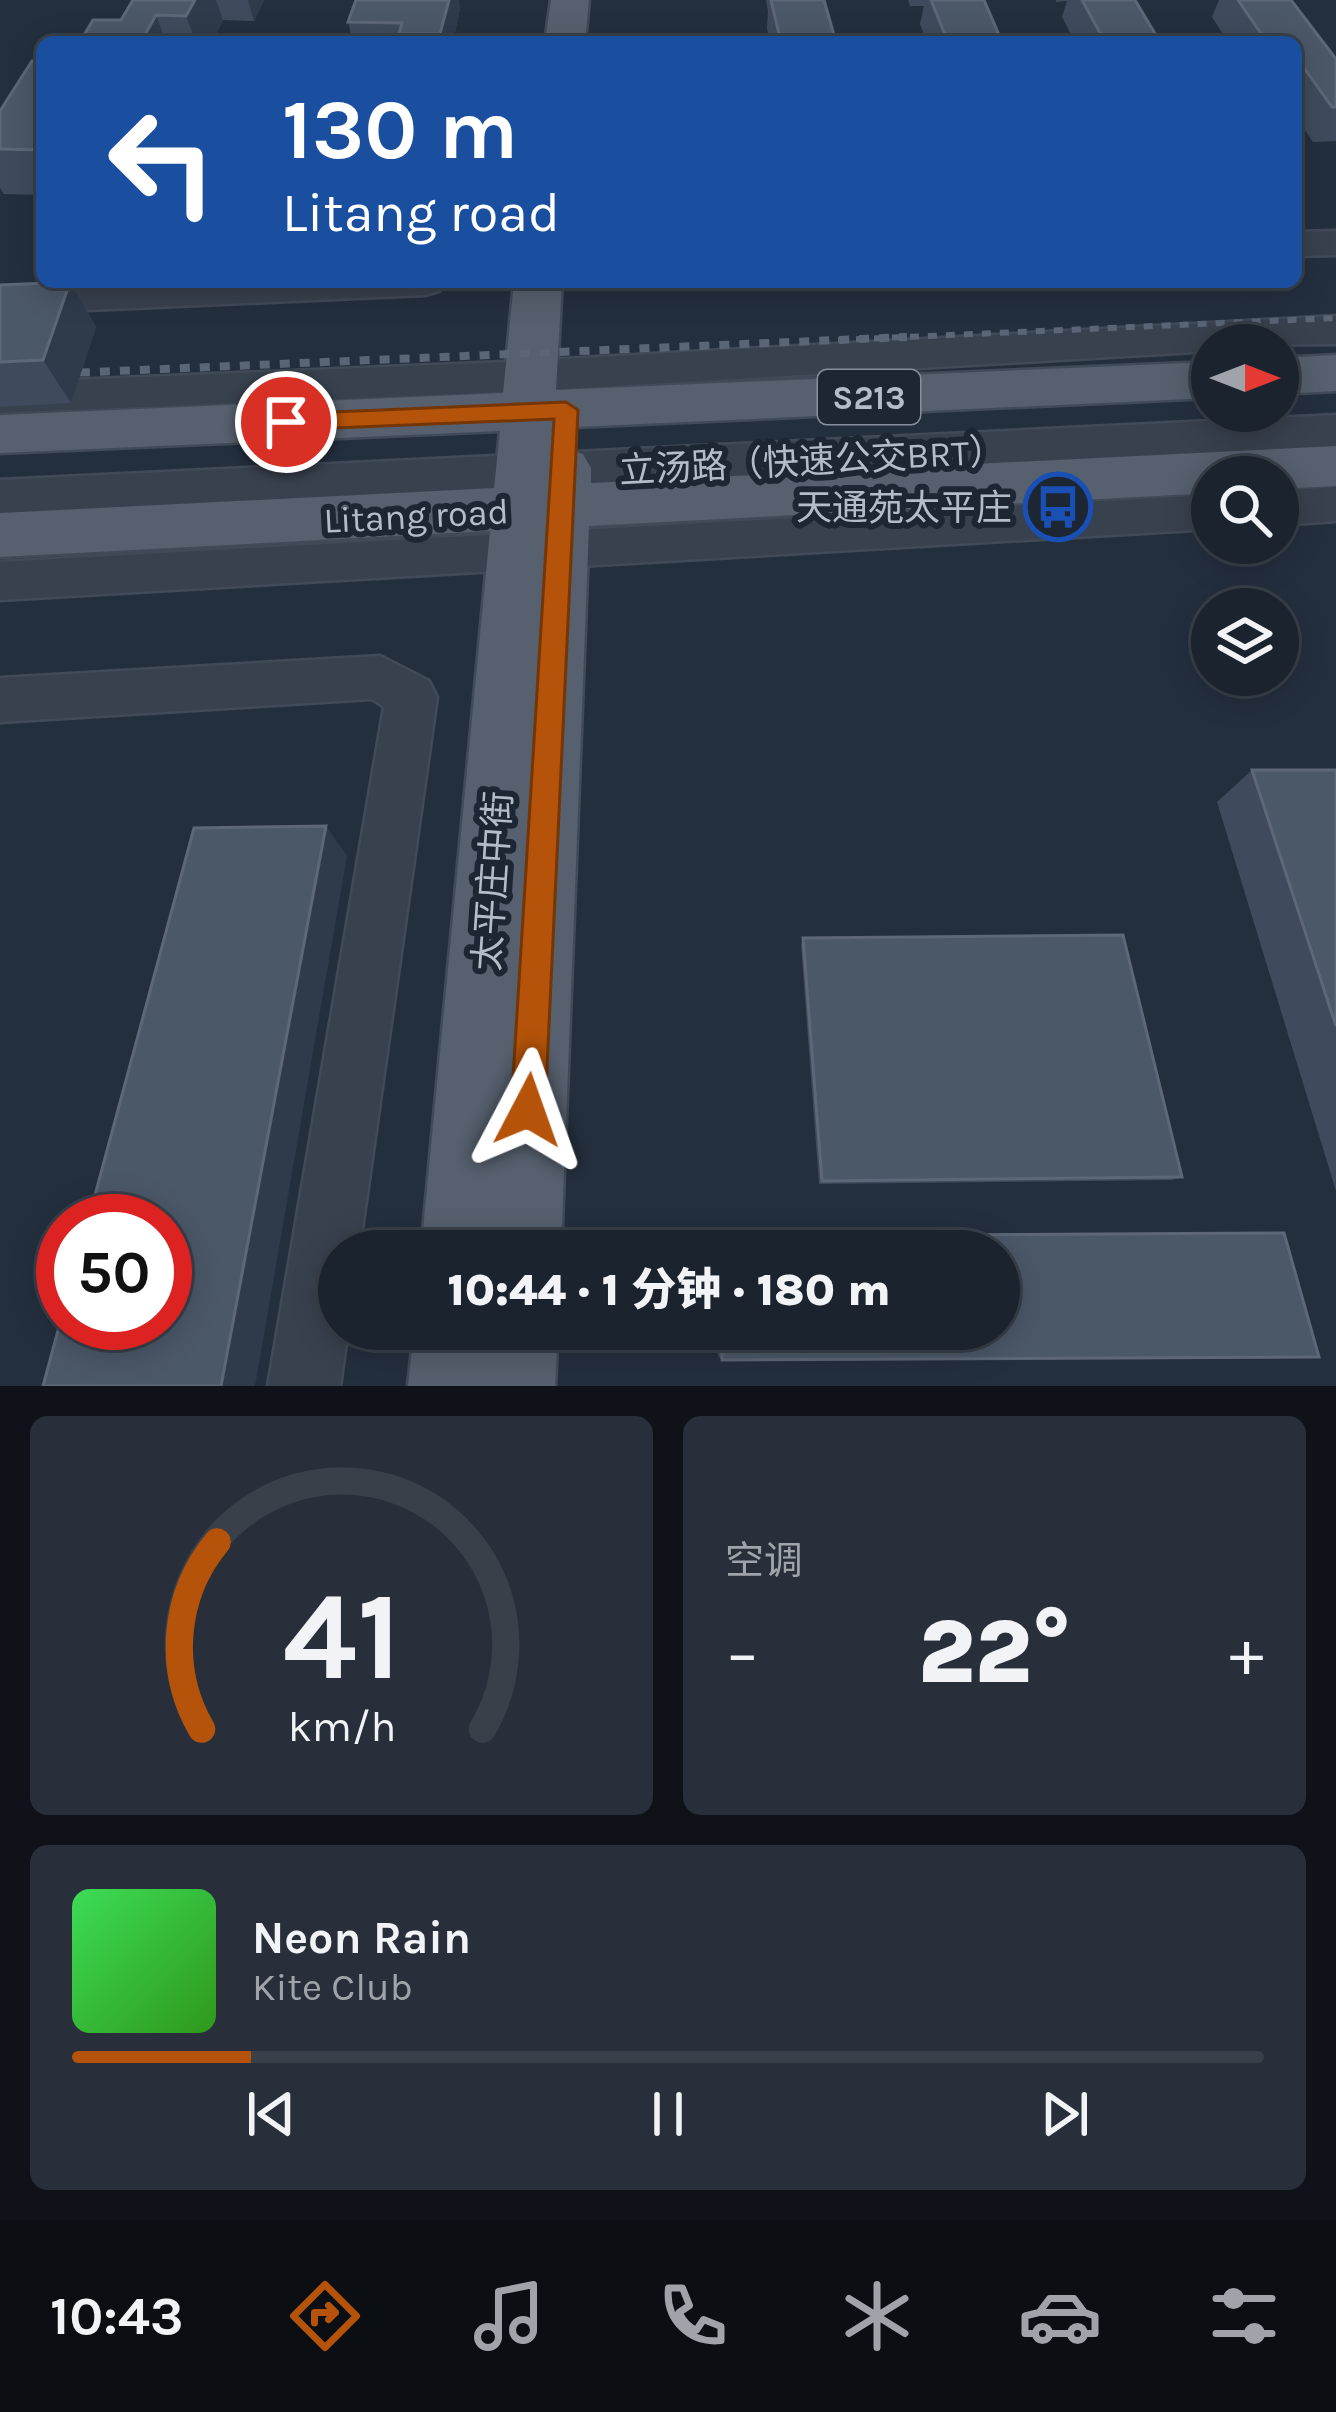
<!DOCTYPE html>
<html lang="zh">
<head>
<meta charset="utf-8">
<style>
  :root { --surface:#1b232e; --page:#282f3a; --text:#f1f3f6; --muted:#a0a4aa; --line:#39404a; --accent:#b45309 }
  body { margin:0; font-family:Karla,"Noto Sans SC",sans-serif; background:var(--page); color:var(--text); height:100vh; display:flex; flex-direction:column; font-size:45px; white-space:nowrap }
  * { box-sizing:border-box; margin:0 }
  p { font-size:39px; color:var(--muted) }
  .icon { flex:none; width:66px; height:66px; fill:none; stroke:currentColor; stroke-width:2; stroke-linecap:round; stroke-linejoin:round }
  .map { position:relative; height:1386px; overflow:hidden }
  .side { display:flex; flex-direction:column; gap:30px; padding:30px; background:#0f1319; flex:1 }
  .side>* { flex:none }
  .hud { position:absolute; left:36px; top:36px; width:1266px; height:252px; border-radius:18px; box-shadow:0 6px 30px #0003,0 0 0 3px var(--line); background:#1a4fa0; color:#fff; overflow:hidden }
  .needle { width:78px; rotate:90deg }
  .buttons { position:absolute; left:1191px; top:324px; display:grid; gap:24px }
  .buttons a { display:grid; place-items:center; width:108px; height:108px; border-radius:50%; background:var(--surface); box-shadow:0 6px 30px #0003,0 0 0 3px var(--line); font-size:60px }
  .speed { position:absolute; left:36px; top:1194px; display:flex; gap:24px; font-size:60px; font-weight:700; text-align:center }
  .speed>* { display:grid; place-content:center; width:156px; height:156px; border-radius:50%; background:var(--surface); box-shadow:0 6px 30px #0003,0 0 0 3px var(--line); line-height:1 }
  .speed .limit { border:18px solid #d22; background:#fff; color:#111 }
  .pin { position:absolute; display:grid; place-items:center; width:102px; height:102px; color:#fff; margin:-51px; border:6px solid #fff; border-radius:50%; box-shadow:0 3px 12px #0007 }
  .me { position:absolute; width:132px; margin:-66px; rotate:4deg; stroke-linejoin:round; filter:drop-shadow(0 0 9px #0008) }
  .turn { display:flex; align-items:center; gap:42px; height:252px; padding:0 48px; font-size:54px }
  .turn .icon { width:156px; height:156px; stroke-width:2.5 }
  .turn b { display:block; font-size:84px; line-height:102px }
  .big { font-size:90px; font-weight:800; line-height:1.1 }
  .side .widget { flex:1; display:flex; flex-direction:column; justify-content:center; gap:18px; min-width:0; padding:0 42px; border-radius:18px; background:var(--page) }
  .side .dial { align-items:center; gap:0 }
  .dial svg { height:312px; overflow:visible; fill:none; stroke:var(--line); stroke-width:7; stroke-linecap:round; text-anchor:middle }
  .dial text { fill:var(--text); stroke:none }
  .song { display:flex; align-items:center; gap:36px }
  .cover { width:144px; height:144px; border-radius:18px; background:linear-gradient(135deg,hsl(130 70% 55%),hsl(110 70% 35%)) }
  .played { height:12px; border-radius:6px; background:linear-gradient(90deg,var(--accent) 15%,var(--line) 15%) }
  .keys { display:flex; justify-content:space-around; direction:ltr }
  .heat { display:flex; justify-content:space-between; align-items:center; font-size:66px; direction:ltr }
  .side .tiles { flex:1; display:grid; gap:30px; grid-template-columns:1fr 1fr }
  .widget:last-child { grid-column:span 2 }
  .trip { position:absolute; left:318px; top:1230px; width:702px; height:120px; border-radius:60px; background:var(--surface); box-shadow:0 6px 30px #0003,0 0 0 3px var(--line); font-weight:800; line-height:120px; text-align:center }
  .menu { display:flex; height:192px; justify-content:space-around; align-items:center; background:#0b0e12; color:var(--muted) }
  .menu .icon { width:84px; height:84px }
  .menu .on { color:var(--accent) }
  .menu b { font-size:54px; color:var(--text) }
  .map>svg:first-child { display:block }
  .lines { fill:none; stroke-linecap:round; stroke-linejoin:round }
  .minor-casing { stroke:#414a57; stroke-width:5 }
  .major-casing { stroke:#414a57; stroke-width:5 }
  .minor { fill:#38414e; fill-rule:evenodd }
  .major { fill:#56606e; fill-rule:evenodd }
  .rail-far1 { stroke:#5a6575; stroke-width:6; stroke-dasharray:9 9; stroke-linecap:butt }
  .rail { stroke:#5a6575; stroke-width:8; stroke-dasharray:10 10; stroke-linecap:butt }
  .wall { fill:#3f4b5c }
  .shaded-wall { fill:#2f3b4b }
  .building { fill:#4b5868; stroke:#5c6777; stroke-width:3 }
  .route { fill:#b45309; stroke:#753606; stroke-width:3 }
  .labels { text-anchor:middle; stroke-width:12; stroke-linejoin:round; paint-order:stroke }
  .shield { fill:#1d2633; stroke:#878f9c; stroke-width:3 }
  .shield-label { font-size:33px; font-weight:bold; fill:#b4bcc9 }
  .street-label { font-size:36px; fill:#b4bcc9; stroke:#1d2633 }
  .poi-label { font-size:36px; fill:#b4bcc9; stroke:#1d2633; text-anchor:end }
</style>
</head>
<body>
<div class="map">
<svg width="1336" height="1386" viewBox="0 0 1336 1386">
  <rect width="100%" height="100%" fill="#242f3e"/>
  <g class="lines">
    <defs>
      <g id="minor">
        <polygon points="1336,231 1336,255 1296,256 1296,232"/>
        <polygon points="136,282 444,282 439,291 425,295 0,314 0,288"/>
        <polygon points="1336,316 1336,344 1212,345 1212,351 528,391 0,413 0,383 528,361"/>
        <polygon points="1336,415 1336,447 0,514 0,480"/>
        <polygon points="1336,487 1336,521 1278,525 1278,491"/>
        <polygon points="1212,495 1212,529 0,600 0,562"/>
        <polygon points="380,656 429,681 437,697 359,1251 339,1251 339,1329 348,1329 340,1386 268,1386 384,707 372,699 0,722 0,678"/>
      </g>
      <g id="major">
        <polygon points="551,0 589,0 585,42 545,42"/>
        <polygon points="514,282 562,282 556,390 1212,362 1212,398 553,428 552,451 564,448 583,454 591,468 591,483 1336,446 1336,486 1278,489 1278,477 1212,477 1212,493 589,526 561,1251 421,1251 490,531 0,557 0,513 494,488 500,431 0,453 0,415 503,393"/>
        <polygon points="1336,355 1336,391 1278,394 1278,358"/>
        <polygon points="414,1329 558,1329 555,1386 408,1386"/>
      </g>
    </defs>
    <use href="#minor" class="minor-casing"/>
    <use href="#major" class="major-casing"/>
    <use href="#minor" class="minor"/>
    <use href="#major" class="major"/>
    <polyline class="rail-far1" points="838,340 1336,318"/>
    <polyline class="rail" points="0,376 907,337"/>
  </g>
  <g class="wall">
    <polygon points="133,0 264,0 254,21 223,20 212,42 80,42 121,20"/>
    <polygon points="766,0 824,0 836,42 770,42 767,29 768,11"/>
    <polygon points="908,0 984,0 1002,42 927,42 920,24 924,6 910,6"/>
    <polygon points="1056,0 1135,0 1160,42 1075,42 1062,17 1067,1 1056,2"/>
    <polygon points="1219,0 1291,0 1336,59 1336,141 1313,142 1296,117 1296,42 1228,42 1212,17"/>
    <polygon points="460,9 453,42 353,42 348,22"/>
    <polygon points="42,61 42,195 4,194 0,188 0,111"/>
    <polygon points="70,282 96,327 71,403 0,407 0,285"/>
    <polygon points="1252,770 1336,770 1336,1191 1217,802"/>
    <polygon points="803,938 1182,1177 1172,1180 819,1184 801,945"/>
    <polygon points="1284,1233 1319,1357 722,1360 718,1356 718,1329 999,1329 999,1251 716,1251 716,1241 719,1236"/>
  </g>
  <g class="shaded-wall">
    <polygon points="195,0 216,0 223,20 212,42 196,42 186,16"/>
    <polygon points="248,0 264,0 254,21"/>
    <polygon points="449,0 459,0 460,9 453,42 442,42 440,34"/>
    <polygon points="156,15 166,42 141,42"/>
    <polygon points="70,282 96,327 71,403 43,360"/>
    <polygon points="326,826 347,856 255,1386 221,1386"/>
  </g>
  <g class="building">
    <polygon points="133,0 195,0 186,16 156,15 141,42 80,42 93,20 121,20"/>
    <polygon points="356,0 449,0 440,34 399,34 402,23 348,22"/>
    <polygon points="771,0 824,0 836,42 781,42"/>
    <polygon points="931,0 984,0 1002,42 948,42"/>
    <polygon points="1082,0 1135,0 1160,42 1105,42"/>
    <polygon points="1238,0 1291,0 1336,59 1336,107 1332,107 1302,65 1296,65 1296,42 1267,42"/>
    <polygon points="32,61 42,61 42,150 0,149 0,111"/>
    <polygon points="70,282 43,360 0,362 0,285"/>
    <polygon points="1252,770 1336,770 1336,1026"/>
    <polygon points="326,826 221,1386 43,1386 63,1312 63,1323 165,1323 165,1221 88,1221 194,828"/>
    <polygon points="1123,935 1182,1177 822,1181 803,938"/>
    <polygon points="1284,1233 1319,1357 722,1360 722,1329 999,1329 999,1251 720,1251 719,1236"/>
  </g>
  <polygon class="route" points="566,402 578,410 545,1110 540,1122 528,1127 516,1122 511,1110 554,419 286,430 275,422 286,414"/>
  <defs>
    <symbol id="bus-ring" viewBox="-11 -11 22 22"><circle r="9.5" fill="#1d2633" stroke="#1a4fb4" stroke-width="1.5"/><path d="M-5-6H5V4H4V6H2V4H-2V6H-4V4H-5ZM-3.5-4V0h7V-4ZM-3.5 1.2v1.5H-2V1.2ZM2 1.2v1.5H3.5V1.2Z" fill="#1a4fb4"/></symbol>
  </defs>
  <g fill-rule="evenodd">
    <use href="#bus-ring" x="1020" y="469" width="76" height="76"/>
  </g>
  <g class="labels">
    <rect class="shield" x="818" y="370" width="102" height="54" rx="9"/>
    <g class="shield-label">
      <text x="869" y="409">S213</text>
    </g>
    <g class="street-label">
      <text transform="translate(812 460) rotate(-3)" y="13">立汤路（快速公交BRT）</text>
      <text transform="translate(416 515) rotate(-3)" y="13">Litang road</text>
      <text transform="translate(492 881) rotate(-86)" y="13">太平庄中街</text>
    </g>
    <g class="poi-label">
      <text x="1012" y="520">天通苑太平庄</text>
    </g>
  </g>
</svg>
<div class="buttons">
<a><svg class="needle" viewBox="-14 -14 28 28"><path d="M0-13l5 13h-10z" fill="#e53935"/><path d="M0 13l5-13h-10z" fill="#a0a4aa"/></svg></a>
<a><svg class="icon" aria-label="search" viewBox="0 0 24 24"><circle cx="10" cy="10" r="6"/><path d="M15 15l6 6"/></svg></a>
<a><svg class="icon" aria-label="layers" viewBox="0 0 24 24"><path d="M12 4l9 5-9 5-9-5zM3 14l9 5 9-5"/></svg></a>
</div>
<div class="speed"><div class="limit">50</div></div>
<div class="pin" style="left:286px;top:422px;background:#d93025"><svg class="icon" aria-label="arrive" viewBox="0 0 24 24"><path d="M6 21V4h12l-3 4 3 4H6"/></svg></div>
<svg class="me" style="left:528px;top:1110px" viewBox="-20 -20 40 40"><path d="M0-17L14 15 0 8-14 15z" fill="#b45309" stroke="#fff" stroke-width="4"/></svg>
<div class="trip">10:44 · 1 分钟 · 180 m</div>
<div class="hud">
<div class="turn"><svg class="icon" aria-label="left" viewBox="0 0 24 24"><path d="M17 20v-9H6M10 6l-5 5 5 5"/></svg><div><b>130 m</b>Litang road</div></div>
</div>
</div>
<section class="side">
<div class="tiles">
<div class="widget dial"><svg viewBox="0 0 100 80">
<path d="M14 69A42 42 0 1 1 86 69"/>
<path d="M14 69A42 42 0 0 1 18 21" stroke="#b45309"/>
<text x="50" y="56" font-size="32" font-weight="700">41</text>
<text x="50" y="72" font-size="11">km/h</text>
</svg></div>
<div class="widget"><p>空调</p>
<div class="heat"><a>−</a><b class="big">22°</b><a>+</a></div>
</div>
<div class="widget">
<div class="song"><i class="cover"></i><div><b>Neon Rain</b><p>Kite Club</p></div></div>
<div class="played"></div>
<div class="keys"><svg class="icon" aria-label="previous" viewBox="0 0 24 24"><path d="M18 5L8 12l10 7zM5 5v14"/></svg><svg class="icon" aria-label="pause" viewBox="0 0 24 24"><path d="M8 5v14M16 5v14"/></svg><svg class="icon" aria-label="next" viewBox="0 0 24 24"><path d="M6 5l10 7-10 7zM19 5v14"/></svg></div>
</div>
</div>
</section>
<nav class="menu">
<b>10:43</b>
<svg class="icon on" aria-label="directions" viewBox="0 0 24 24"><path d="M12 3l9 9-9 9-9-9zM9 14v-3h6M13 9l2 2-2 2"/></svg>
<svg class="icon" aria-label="music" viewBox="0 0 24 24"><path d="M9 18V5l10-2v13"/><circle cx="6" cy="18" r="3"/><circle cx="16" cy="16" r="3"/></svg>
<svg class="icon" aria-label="phone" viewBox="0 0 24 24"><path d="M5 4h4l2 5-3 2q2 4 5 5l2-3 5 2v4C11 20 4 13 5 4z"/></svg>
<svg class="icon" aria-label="climate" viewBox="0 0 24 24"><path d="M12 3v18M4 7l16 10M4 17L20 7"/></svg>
<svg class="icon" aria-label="car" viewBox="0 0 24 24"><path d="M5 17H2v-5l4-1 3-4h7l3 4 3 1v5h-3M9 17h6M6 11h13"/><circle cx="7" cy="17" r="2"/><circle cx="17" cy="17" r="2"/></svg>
<svg class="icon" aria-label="filters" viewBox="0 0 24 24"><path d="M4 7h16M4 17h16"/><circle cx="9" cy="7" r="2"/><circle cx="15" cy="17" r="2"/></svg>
</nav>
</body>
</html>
